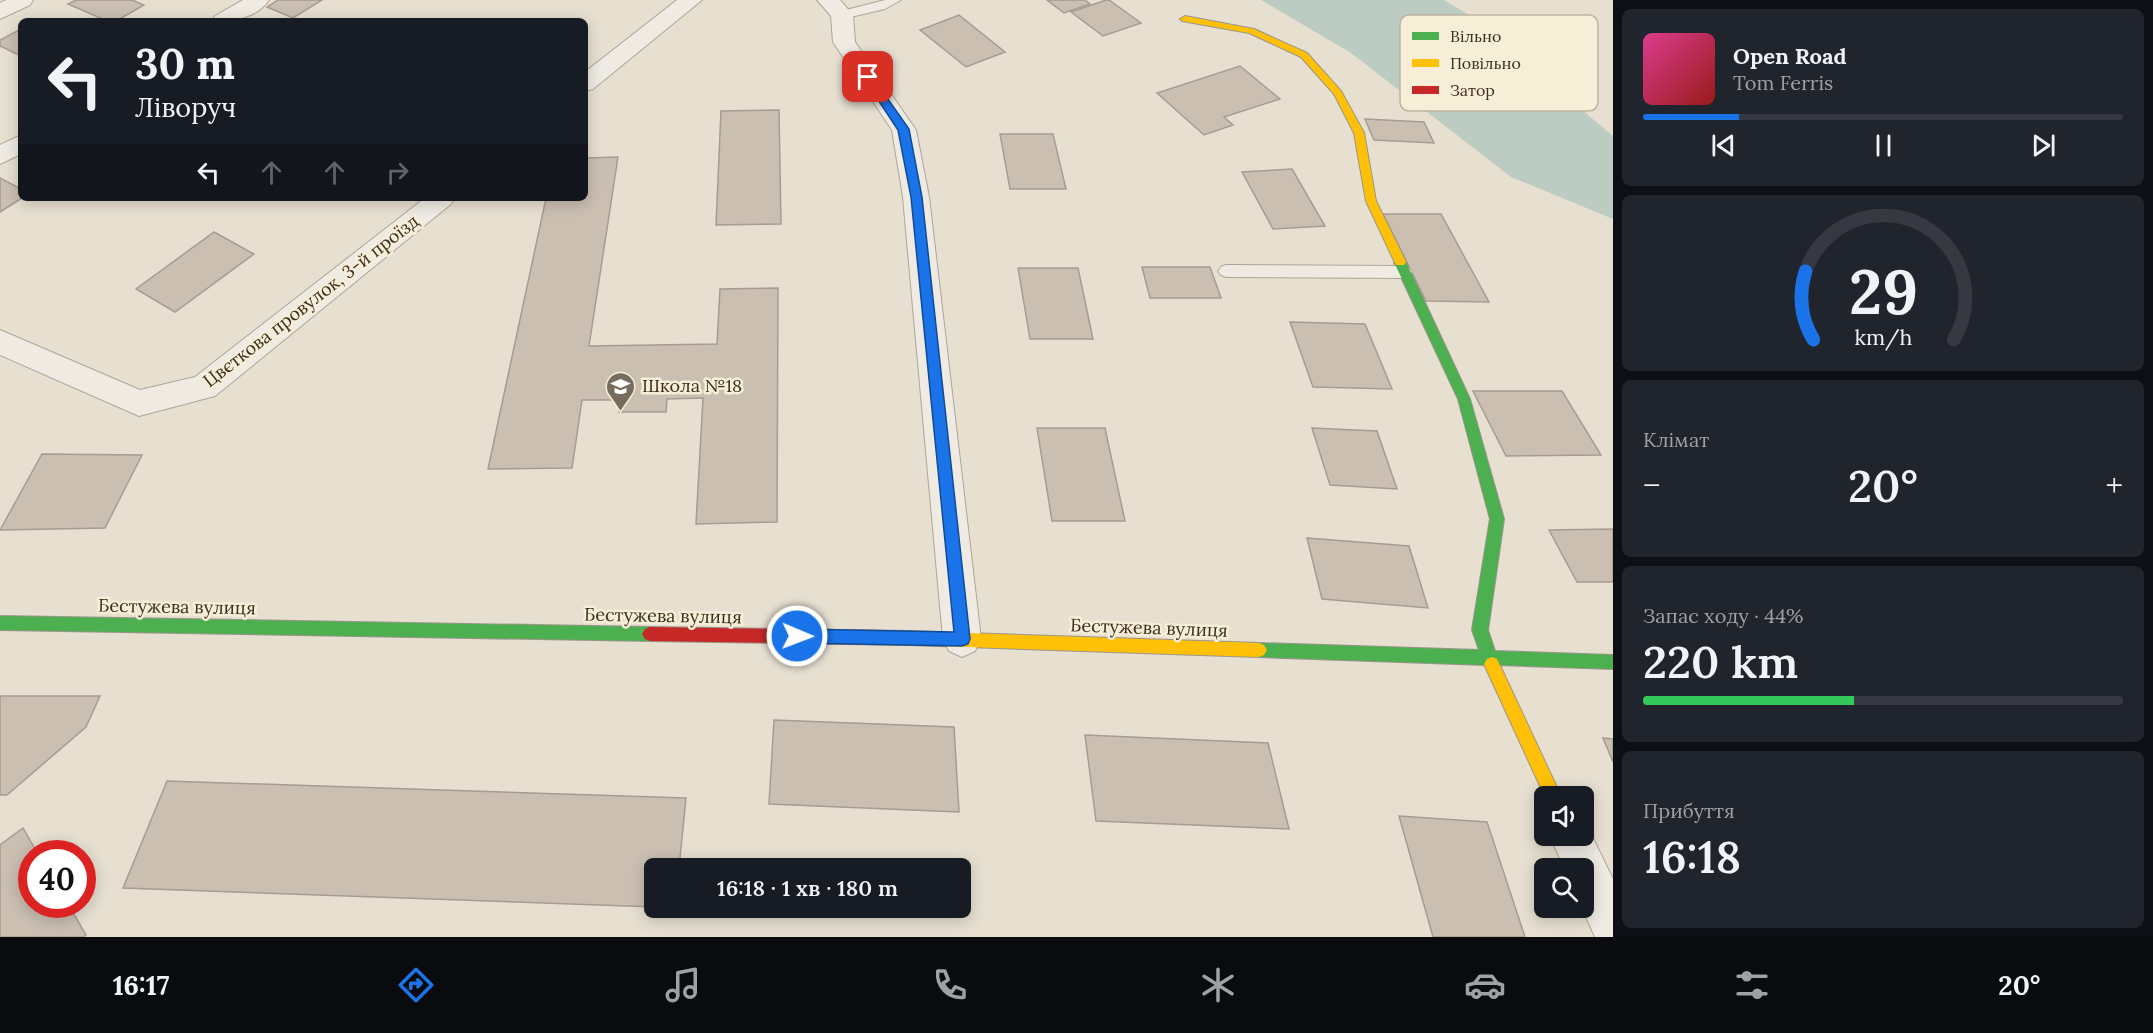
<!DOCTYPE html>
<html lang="uk">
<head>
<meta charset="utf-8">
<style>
  :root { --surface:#171b24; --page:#20242c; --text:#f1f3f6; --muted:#9ea1a6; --line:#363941; --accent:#1a73e8 }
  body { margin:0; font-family:Lora,serif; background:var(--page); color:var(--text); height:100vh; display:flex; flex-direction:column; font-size:22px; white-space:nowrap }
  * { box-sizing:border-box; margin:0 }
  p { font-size:20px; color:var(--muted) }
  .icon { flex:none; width:33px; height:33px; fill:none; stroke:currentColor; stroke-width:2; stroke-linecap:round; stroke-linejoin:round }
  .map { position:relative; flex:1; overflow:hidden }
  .details { display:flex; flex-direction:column; gap:9px; padding:9px; background:#0d0f14; width:540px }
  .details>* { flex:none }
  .guide { position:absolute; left:18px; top:18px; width:570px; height:183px; border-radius:9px; box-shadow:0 3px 15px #0003; background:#171b24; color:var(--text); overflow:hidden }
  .controls { position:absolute; left:1534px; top:786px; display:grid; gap:12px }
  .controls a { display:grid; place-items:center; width:60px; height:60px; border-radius:9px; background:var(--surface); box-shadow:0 3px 15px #0003; font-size:30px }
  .speed { position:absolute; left:18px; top:840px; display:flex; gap:12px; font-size:30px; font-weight:700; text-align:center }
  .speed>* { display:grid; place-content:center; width:78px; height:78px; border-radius:50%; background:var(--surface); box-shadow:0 3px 15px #0003; line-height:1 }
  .speed .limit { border:9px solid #d22; background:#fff; color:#111 }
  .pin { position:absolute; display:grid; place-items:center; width:51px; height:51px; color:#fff; margin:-26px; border-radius:12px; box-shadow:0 3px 9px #0006 }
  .me { position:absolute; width:66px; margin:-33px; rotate:91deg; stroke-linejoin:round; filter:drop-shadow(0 0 4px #0008) }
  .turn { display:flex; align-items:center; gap:21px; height:126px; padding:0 18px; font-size:27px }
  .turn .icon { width:78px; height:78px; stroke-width:2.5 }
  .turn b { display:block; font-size:42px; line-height:51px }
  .lanes { display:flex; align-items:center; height:57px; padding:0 18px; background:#0003; justify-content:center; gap:30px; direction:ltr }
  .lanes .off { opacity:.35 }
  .big { font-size:45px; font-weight:600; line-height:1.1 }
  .details .card { flex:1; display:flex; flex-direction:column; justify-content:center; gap:9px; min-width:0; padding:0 21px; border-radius:9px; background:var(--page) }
  .details .dial { align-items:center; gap:0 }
  .dial svg { height:156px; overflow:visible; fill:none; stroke:var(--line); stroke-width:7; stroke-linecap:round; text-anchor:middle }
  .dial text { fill:var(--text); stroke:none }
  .song { display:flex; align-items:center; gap:18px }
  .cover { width:72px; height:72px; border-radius:9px; background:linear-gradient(135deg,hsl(330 70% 55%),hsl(0 70% 35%)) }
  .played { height:6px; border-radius:3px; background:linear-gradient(90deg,var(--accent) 20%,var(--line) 20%) }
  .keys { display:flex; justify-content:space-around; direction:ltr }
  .heat { display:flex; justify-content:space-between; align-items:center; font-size:33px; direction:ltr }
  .charge { height:9px; border-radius:4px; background:linear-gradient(90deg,#34c759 44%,var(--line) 0) }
  .trip { position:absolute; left:644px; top:858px; width:327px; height:60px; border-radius:9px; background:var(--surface); box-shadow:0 3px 15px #0003; font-weight:600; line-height:60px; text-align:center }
  .tab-bar { display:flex; height:96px; justify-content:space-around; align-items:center; background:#090b0e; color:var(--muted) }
  .tab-bar .icon { width:42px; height:42px }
  .tab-bar .active { color:var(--accent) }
  .tab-bar b { font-size:27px; color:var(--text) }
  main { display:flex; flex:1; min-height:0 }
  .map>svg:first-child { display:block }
  .water { fill:#bcccc2 }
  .building { fill:#cbbfb2; stroke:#a89c90; stroke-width:1.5 }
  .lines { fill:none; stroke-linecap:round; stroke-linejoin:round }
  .lane-casing { stroke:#ada599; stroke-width:2 }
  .street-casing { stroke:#ada599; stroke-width:2 }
  .fast-casing { stroke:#9c958a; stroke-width:2 }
  .slow-casing { stroke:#9c958a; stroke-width:2 }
  .jam-casing { stroke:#9c958a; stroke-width:2 }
  .lane { fill:#efebe3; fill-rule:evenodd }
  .street { fill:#efebe3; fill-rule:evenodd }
  .fast { fill:#4caf50; fill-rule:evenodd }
  .slow { fill:#ffc107; fill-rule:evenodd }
  .jam { fill:#c62828; fill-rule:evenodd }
  .route { fill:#1a73e8; stroke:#114b97; stroke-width:1.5 }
  .labels { text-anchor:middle; stroke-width:5; stroke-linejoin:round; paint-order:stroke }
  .street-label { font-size:18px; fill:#3d2e20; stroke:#f7eed8 }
  .poi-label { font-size:18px; fill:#3d2e20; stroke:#f7eed8; text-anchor:start }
  .key { fill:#f7eed8; stroke:#bfb4a1; stroke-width:1.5 }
  .key-label { font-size:16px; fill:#3d2e20 }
</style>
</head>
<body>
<main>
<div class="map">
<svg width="1613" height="937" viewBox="0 0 1613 937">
  <rect width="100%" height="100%" fill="#e7e0d1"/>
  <polygon class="water" points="1261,0 1444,0 1466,13 1613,136 1613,219 1511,177 1351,53"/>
  <g class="building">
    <polygon points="76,0 132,0 144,5 116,21 107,21 68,4"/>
    <polygon points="278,0 322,0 293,18 267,7"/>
    <polygon points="1047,0 1085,0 1090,4 1064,13"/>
    <polygon points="1106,0 1109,0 1141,23 1103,36 1071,12"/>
    <polygon points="959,15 1005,52 966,67 920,30"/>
    <polygon points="21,29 21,56 0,46 0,40"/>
    <polygon points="1240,66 1280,99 1224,117 1233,125 1204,135 1157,93"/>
    <polygon points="779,110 781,224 716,225 721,111"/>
    <polygon points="1365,119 1424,122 1434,143 1374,140"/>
    <polygon points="1000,134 1053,134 1066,189 1010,189"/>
    <polygon points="618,157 589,346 717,344 720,289 778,288 777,522 696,524 703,398 667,399 666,412 619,412 620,400 582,400 572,468 488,469 546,198 585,198 585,158"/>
    <polygon points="1292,169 1325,226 1273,229 1242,172"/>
    <polygon points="0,178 21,189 22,198 0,212"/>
    <polygon points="1383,214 1441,214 1489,302 1426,301"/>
    <polygon points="214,232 254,254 175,312 136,289"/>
    <polygon points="1142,267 1210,267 1221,298 1150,298"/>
    <polygon points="1018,268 1078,268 1093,339 1030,339"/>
    <polygon points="1290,322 1365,324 1392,389 1313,387"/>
    <polygon points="1473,391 1562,391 1601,455 1506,456"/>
    <polygon points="1037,428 1105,428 1125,521 1052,521"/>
    <polygon points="1312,428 1377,431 1397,489 1330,485"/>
    <polygon points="42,454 142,455 105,528 0,530"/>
    <polygon points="1613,529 1613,582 1577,582 1549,530"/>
    <polygon points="1307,538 1409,546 1428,608 1322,599"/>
    <polygon points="0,696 100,696 86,727 7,795 0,795"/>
    <polygon points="774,720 954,727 959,812 769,804"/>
    <polygon points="1085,735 1268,743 1289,829 1096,821"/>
    <polygon points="1603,738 1613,739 1613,762"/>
    <polygon points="167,781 686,798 679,868 654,868 654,907 123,888"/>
    <polygon points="1399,816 1487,822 1525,937 1433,937"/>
    <polygon points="23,828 38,854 32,854 32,904 68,904 86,935 84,937 0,937 0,845"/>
  </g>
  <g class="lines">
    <defs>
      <g id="lane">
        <polygon points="885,0 901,0 885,9 842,19 836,15 838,12"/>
        <polygon points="1226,265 1404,266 1409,268 1412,272 1409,276 1404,278 1226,277 1221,275 1218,271 1221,267"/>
      </g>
      <g id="street">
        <polygon points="6,0 33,0 30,5 0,19 0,3"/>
        <path d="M243,0H269C256,19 233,21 212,21L215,16Z"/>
        <polygon points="677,0 702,0 593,89 585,91 585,72"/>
        <polygon points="817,0 840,0 853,15 855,42 916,130 929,197 981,639 975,651 962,657 949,651 943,639 903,197 892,130 833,42 831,16"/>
        <polygon points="21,135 21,154 0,164 0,145"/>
        <polygon points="425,198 455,198 451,204 215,396 139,416 0,355 0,330 140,390 195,377"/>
        <polygon points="1584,820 1613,879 1613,937 1595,937 1582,908 1584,908 1584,868 1564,868 1550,836 1584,836"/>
      </g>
      <g id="fast">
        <polygon points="1400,258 1406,262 1470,399 1504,519 1488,630 1495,651 1613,655 1613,669 1499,665 1497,669 1492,671 1487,669 1485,665 1259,657 1254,655 1251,650 1254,645 1259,643 1479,650 1472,630 1490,519 1458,399 1394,262"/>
        <polygon points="0,616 650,627 655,629 658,634 655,639 650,641 0,630"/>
      </g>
      <g id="slow">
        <polygon points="1185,16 1254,29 1307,53 1341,91 1364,133 1376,201 1406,262 1404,265 1396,265 1366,201 1354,133 1334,94 1301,57 1249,33 1182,21 1180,19"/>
        <polygon points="908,631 1259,643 1264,645 1267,650 1264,655 1259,657 908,645 903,643 900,638 903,633"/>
        <polygon points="1492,657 1497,659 1561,796 1545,797 1484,664 1487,659"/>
      </g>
      <polygon id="jam" points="650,627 908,631 913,633 916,638 913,643 908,645 650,641 645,639 642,634 645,629"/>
    </defs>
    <use href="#lane" class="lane-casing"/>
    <use href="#street" class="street-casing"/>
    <use href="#fast" class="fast-casing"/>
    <use href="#slow" class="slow-casing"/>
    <use href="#jam" class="jam-casing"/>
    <use href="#lane" class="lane"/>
    <use href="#street" class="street"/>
    <use href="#fast" class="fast"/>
    <use href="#slow" class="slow"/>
    <use href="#jam" class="jam"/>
  </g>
  <polygon class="route" points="864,75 871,75 909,129 922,197 970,639 968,644 962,646 797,643 792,641 789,636 792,631 797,629 954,632 911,197 898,130 863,77"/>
  <defs>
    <symbol id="school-pin" viewBox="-11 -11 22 30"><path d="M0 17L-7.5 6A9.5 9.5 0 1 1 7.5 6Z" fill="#786c5e" stroke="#f7eed8"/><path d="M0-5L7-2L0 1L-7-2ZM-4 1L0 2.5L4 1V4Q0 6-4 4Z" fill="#fff"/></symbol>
  </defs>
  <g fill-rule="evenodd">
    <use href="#school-pin" x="604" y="370" width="33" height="45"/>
  </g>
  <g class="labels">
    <g class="street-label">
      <text transform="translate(311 301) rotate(-38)" y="6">Цвєткова провулок, 3-й проїзд</text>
      <text transform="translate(177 607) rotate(1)" y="6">Бестужева вулиця</text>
      <text transform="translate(663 616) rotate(1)" y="6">Бестужева вулиця</text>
      <text transform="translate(1149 628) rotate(2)" y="6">Бестужева вулиця</text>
    </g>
    <g class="poi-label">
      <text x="642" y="392">Школа №18</text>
    </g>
  </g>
  <rect x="1400" y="15" width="198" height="96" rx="9" class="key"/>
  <rect x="1412" y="32" width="27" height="8" fill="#4caf50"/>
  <rect x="1412" y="59" width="27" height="8" fill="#ffc107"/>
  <rect x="1412" y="86" width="27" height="8" fill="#c62828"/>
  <g class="key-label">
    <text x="1450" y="42">Вільно</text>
    <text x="1450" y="69">Повільно</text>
    <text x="1450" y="96">Затор</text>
  </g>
</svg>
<div class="controls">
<a><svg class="icon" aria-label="sound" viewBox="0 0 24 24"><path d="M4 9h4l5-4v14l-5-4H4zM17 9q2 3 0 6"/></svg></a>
<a><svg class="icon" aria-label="search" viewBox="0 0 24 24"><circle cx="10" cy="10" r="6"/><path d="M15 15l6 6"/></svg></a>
</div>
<div class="speed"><div class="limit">40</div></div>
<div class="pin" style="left:868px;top:77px;background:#d93025"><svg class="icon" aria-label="arrive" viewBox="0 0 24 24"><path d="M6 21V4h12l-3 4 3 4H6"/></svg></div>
<svg class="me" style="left:797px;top:636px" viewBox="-20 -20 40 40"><circle r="17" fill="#1a73e8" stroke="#fff" stroke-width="3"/><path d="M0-11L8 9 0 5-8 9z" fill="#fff"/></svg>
<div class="trip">16:18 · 1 хв · 180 m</div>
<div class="guide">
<div class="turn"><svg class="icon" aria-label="left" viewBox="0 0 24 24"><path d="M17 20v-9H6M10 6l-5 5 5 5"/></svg><div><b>30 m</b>Ліворуч</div></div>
<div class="lanes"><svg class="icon" aria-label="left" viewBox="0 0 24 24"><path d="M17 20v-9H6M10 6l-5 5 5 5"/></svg><svg class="icon off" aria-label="ahead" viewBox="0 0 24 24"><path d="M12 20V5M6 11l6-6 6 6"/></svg><svg class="icon off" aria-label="ahead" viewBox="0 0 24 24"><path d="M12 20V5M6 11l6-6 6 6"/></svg><svg class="icon off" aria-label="right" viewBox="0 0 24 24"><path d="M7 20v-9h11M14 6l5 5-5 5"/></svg></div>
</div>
</div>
<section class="details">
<div class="card">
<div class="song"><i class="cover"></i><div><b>Open Road</b><p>Tom Ferris</p></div></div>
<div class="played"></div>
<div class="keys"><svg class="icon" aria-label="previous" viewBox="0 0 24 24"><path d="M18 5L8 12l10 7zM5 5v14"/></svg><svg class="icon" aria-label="pause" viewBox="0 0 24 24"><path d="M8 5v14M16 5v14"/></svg><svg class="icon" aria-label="next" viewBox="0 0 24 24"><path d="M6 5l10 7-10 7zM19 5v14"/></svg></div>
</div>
<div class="card dial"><svg viewBox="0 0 100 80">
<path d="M14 69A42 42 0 1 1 86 69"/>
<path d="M14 69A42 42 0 0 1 10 34" stroke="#1a73e8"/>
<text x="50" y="56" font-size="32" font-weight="700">29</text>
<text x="50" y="72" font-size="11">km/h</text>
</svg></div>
<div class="card"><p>Клімат</p>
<div class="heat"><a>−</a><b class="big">20°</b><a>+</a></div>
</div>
<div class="card"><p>Запас ходу · 44%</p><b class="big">220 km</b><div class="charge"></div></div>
<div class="card"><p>Прибуття</p><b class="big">16:18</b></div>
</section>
</main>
<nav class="tab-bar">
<b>16:17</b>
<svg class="icon active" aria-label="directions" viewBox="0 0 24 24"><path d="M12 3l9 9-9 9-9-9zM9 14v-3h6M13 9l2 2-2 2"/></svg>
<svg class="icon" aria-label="music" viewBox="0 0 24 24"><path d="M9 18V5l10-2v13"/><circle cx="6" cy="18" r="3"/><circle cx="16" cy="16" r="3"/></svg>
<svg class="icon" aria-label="phone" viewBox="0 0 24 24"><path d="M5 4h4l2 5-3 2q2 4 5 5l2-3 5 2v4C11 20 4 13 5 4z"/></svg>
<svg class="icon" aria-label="climate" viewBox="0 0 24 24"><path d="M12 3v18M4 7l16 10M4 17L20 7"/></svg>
<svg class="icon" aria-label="car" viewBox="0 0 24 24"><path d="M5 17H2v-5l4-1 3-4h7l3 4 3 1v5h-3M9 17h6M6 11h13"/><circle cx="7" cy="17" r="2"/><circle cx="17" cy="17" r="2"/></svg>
<svg class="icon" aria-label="filters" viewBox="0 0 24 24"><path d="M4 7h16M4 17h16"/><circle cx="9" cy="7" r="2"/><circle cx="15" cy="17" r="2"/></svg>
<b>20°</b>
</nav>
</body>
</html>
